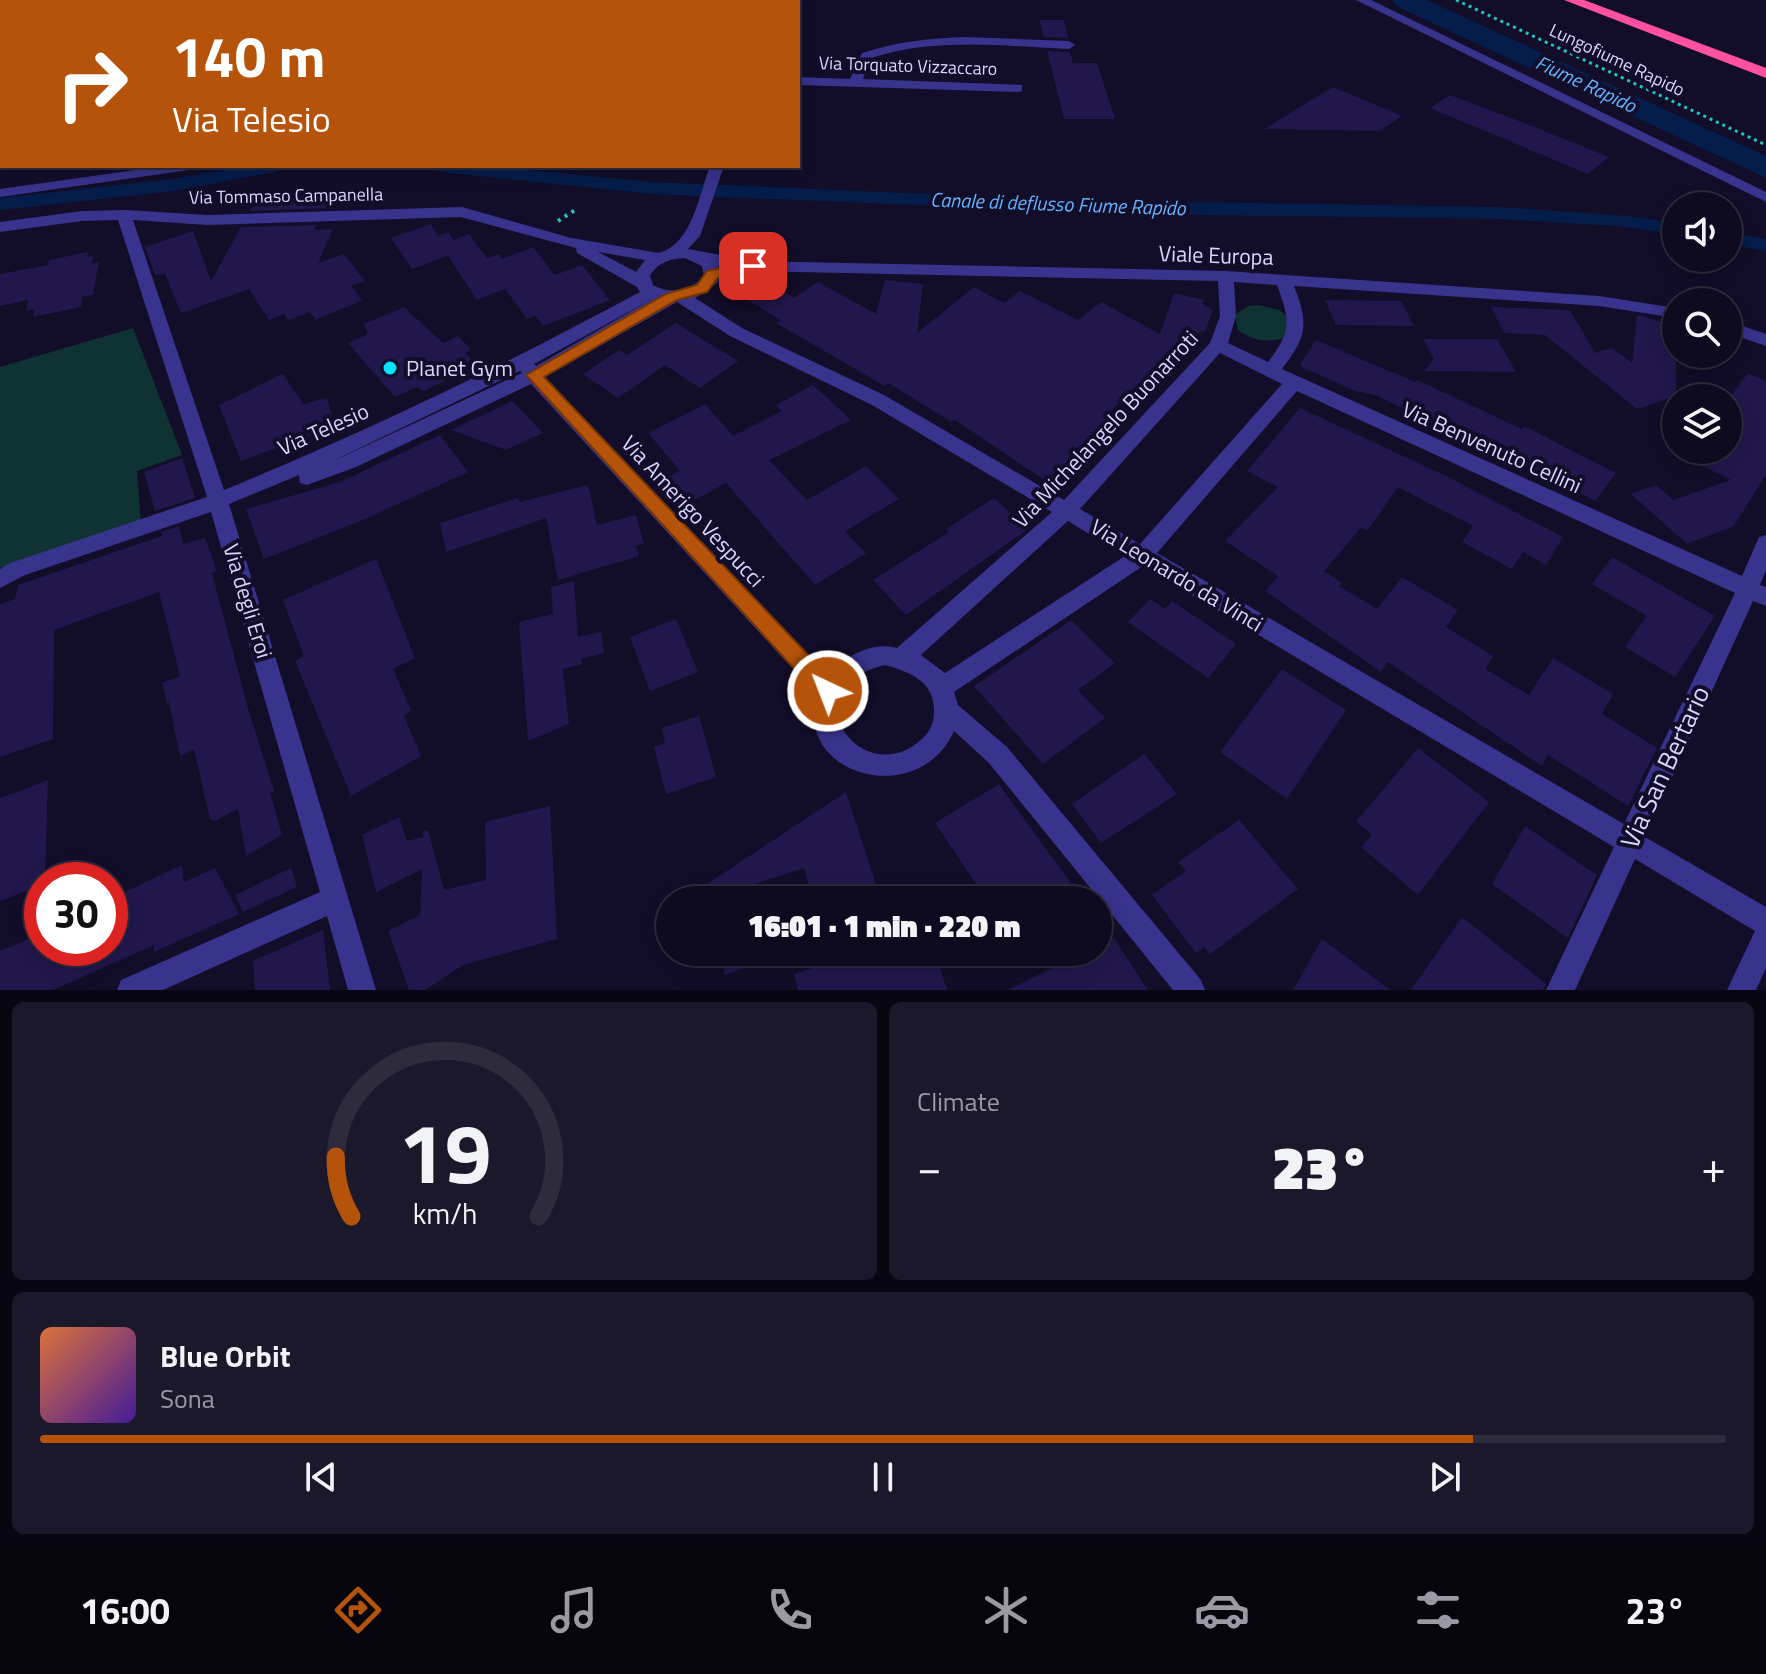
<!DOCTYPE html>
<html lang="en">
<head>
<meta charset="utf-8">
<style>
  :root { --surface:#0e0a1f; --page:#1c182c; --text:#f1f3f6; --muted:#9b9aa4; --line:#2e2b3d; --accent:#b45309 }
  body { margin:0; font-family:"Titillium Web",sans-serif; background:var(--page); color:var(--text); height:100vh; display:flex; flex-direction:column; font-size:30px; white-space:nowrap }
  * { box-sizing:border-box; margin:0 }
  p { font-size:26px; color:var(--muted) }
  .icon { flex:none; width:44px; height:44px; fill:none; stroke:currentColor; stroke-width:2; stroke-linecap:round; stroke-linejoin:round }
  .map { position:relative; height:990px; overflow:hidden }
  .sheet { display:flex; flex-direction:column; gap:12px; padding:12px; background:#080611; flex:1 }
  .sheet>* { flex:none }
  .top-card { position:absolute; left:0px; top:0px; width:800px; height:168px; box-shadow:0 4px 20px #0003,0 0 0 2px var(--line); background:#b45309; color:#fff; overflow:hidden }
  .fabs { position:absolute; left:1662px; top:192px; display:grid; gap:16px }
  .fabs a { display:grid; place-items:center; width:80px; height:80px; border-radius:50%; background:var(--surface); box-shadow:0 4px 20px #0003,0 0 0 2px var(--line); font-size:40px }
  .speed { position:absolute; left:24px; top:862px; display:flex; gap:16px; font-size:40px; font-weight:700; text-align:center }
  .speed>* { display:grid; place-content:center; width:104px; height:104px; border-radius:50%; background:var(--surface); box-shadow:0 4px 20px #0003,0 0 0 2px var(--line); line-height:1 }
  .speed .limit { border:12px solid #d22; background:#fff; color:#111 }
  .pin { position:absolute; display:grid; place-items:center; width:68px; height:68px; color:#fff; margin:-34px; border-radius:16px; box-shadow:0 4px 12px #0006 }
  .me { position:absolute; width:88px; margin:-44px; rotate:317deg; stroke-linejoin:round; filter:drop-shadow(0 0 6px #0008) }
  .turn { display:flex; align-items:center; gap:28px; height:168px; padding:0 40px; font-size:36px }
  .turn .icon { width:104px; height:104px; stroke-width:2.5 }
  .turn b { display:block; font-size:56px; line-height:68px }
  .big { font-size:60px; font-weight:800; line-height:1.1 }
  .sheet .widget { flex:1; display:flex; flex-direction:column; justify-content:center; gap:12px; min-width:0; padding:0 28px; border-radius:12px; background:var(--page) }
  .sheet .dial { align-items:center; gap:0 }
  .dial svg { height:208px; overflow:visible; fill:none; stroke:var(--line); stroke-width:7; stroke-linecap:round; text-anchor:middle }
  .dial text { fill:var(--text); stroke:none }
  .song { display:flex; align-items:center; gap:24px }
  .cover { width:96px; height:96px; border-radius:12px; background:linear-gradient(135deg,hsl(20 70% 55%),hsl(260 70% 35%)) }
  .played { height:8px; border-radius:4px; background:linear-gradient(90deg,var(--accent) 85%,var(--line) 85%) }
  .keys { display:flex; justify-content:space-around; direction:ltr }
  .heat { display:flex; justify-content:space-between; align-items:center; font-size:44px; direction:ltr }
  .sheet .tiles { flex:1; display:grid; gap:12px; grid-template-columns:1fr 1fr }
  .widget:last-child { grid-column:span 2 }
  .trip { position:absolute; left:656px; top:886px; width:456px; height:80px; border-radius:40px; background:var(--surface); box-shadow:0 4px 20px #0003,0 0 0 2px var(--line); font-weight:800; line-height:80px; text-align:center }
  .dock { display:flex; height:128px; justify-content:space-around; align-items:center; background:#06040c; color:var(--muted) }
  .dock .icon { width:56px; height:56px }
  .dock .on { color:var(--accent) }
  .dock b { font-size:36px; color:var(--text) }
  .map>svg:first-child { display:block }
  .green { fill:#0f3332 }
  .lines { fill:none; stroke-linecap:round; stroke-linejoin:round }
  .canal { fill:#051d4a; fill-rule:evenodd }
  .river { fill:#051d4a; fill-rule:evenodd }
  .building { fill:#22174c }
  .path-far1 { stroke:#22c5be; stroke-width:3; stroke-dasharray:3 4; stroke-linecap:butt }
  .path { stroke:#22c5be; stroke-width:4; stroke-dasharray:3 5; stroke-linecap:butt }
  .minor { fill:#38338c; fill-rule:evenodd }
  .highway { fill:#ff50a1; fill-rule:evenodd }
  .route { fill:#b45309; stroke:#753606; stroke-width:2 }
  .poi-dot { fill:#01e2ff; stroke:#120d29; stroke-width:3 }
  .labels { text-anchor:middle; stroke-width:8; stroke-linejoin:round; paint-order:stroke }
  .far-street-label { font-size:18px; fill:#dad5ff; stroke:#120d29 }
  .far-water-label { font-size:20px; font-style:italic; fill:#63b4ff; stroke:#120d29 }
  .street-label { font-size:22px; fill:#dad5ff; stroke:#120d29 }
  .poi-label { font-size:22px; fill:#dad5ff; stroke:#120d29; text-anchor:start }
  .near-street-label { font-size:26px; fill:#dad5ff; stroke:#120d29 }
</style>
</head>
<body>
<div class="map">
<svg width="1766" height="990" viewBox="0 0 1766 990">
  <rect width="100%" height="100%" fill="#120d29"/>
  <g class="green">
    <path d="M1259,305L1279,310L1292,320L1283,338C1267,343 1251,340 1238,330L1235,315L1248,306Z"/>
    <polygon points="133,328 182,455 137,471 141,523 0,568 0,367"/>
  </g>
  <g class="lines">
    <g class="canal">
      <polygon points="245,166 284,166 275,172 173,191 0,210 0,198 173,179"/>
      <polygon points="431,166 488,166 652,182 1066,200 1499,207 1617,215 1676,222 1676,234 1617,226 1499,219 1135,214 652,194 440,172"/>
      <polygon points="1728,232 1766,239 1766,251 1728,244"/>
    </g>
    <polygon class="river" points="1392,0 1427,0 1766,156 1766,178 1396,6"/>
  </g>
  <g class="building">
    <polygon points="1039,20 1064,20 1068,38 1044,37"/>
    <polygon points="1047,51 1070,52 1073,63 1097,63 1115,119 1064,119"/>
    <polygon points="1333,87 1402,116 1379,131 1264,129"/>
    <polygon points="1450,95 1519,121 1609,157 1588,174 1430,108"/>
    <polygon points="337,190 327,208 250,211 260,193"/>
    <polygon points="431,224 438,236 448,232 454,240 469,234 487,258 499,254 502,259 533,247 555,275 582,265 610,300 544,326 536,316 527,319 505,289 477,300 448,256 412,269 391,238"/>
    <polygon points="317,225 314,230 333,229 318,263 344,254 365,281 351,286 362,300 316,320 310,312 288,320 284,314 269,320 249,289 181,313 165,274 155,275 145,247 193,231 211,281 241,227"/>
    <polygon points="88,252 87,257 94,255 92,264 99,261 93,295 82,297 81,307 33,317 35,309 26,311 28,300 0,306 0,274 48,265 49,260"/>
    <polygon points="885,280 923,284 917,333 974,287 1004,303 1020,291 1078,320 1101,302 1160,334 1174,293 1204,300 1202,304 1213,310 1205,332 1201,331 1108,413 1124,423 1052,485 955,420 952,422 888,383 885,386 776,323 781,320 748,300 771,285 794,298 818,282 876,314"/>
    <polygon points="1325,300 1401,301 1414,326 1336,325"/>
    <polygon points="404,307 443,343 458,336 471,349 466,353 477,366 424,391 417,387 395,397 348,343 368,334 364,324"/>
    <polygon points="1491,307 1570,310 1595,353 1612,348 1632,363 1637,315 1676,326 1676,396 1637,409 1545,335 1504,333"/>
    <polygon points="676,323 738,361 700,388 665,365 618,398 583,374 619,350 627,355"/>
    <polygon points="1423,339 1497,339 1516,372 1424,371 1434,359"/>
    <polygon points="1316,340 1415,382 1417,380 1522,429 1524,426 1616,473 1595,501 1514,458 1518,453 1482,434 1475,444 1375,395 1355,391 1302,367 1300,364"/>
    <polygon points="1748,373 1766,381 1766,474 1734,526 1687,544 1631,494 1656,485 1673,500 1731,480 1671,450 1728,450 1728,400"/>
    <polygon points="283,374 303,404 327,398 335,426 241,461 219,405"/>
    <polygon points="813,385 851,420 769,460 807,500 866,466 899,499 845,531 866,553 815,585 726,483 689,503 668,477 680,471 648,433 705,404 733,436 782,411 776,405"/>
    <polygon points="512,401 543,433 506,450 451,430"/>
    <polygon points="1300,408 1446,476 1563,537 1546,565 1523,552 1512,569 1462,542 1473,526 1398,487 1367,531 1361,528 1324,571 1342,583 1339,586 1377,609 1402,577 1458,610 1446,627 1493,656 1485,669 1529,695 1553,658 1613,694 1602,714 1657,748 1628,806 1548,755 1542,766 1388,662 1381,672 1265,591 1278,576 1225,541 1278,487 1247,471"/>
    <polygon points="440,435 468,472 363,520 264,559 246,509 340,482"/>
    <polygon points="182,458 195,498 155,511 144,472"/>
    <polygon points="588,485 597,525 636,515 644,544 636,546 639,556 558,580 546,518 446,552 440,523 518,498 520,502"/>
    <polygon points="994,498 1028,529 906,615 873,580 949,532 946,529"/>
    <polygon points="179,526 183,544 205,538 217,571 212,573 247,705 274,791 270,793 282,835 246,856 238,809 214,821 210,819 194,749 180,756 169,702 167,703 162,683 180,676 159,592 54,630 53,739 0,757 0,604 15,599 18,585 162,536 161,532"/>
    <polygon points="1612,557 1715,616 1675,677 1625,647 1647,616 1592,584"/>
    <polygon points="376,559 415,658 393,669 411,710 404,716 421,756 351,796 295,661 304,656 283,600"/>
    <polygon points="574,581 578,637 601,632 604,653 581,659 582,664 563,669 569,724 528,741 519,622 553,614 551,587"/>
    <polygon points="1150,599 1165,609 1172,601 1236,644 1208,678 1128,622"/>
    <polygon points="676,619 698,672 650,691 630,637"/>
    <polygon points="1071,620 1115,663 1078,690 1105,718 1043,764 974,686"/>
    <polygon points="1282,669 1346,710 1287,799 1220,752"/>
    <polygon points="699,716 716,777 666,794 654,747 665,743 662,728"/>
    <polygon points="1418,748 1489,802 1418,895 1361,847 1372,834 1356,822"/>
    <polygon points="1144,754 1177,794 1101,843 1072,804"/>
    <polygon points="48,780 45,880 42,880 42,885 0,901 0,798"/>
    <polygon points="999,784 1075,889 1059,900 987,900 935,823"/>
    <polygon points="846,792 881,900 813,900 804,868 752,885 755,900 683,900"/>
    <polygon points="550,806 557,939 463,965 425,990 409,990 388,931 420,915 422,869 376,892 362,835 399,817 407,841 423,837 423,831 428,830 444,890 486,880 485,822"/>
    <polygon points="1239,820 1298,889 1210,954 1204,947 1196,953 1152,895 1186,871 1178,862"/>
    <polygon points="1525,826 1597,875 1568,938 1492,884"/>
    <polygon points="182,865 184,882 215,868 239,914 154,952 154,945 53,990 0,990 0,951 42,933 42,948 110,948 110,899"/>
    <polygon points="291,868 297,887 243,912 235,895"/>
    <polygon points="1462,917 1546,984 1543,990 1411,990"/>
    <polygon points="323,930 330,990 255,990 253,961"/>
    <polygon points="1114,938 1148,990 1008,990 1085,952 1098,952 1098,945"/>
    <polygon points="1322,939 1390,990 1293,990"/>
    <polygon points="720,952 782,952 782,955 725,975"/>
    <polygon points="863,952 886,952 888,959 909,952 935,952 947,990 798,990 794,974"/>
  </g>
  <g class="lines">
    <polyline class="path-far1" points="1456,0 1766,145"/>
    <polyline class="path" points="558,221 575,210"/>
    <g class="minor">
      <polygon points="1356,0 1371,0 1766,192 1766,202"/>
      <path d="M966,37L1069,41L1075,45L1069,49C1002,46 936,37 871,58L863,79L1022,85V91L1017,92L798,85V77L850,79L862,53C896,42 930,38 966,37Z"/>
      <polygon points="164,166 196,166 189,170 0,197 0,189"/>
      <path d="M710,166H724L700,236L688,249L753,261L1226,271L1599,296L1676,308V318L1599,306L1294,286C1309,324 1307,336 1282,369L1742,576L1759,537L1766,535V570L1760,585L1766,587V606L1753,601L1645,837L1766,907V968L1756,990H1727L1755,931L1635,859L1575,990H1546L1614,847L1143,566L954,692L958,705L1007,747L1201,980L1205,990H1173L989,763L954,731C920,809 794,778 816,694L531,384L356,467L307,485L300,483L299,475L229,504L376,990H348L327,916L163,990H117L121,980L320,892L211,512L25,575L0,588V569L10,563L207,497L118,220L82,221L0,232V222L82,211L127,210L207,215L462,207L571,238L659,253C692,244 699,195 710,166ZM461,217L576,248L577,253L637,287L640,292C505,365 367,431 224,490L133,220L207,225ZM598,252L645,260L636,272ZM685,258L702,266L704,277C689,291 672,295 653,285L650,276C658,262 670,259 685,258ZM718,266L753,271L1218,281L1220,316L1210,343L1064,500L884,395L742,328L695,298L718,282ZM1234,282L1277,285C1290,320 1292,331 1268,362L1228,343L1236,316ZM654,298L536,366L534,364ZM677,302L730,336L872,405L1052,512L897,648C872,641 845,657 827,674L545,377ZM1220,353L1282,384L1140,544L1080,509ZM520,371L522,373L342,457L335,460ZM1297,391L1735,593L1624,824L1157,553ZM1068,521L1125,556L945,673L921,655ZM885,665C910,672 934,681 934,711C934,722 931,730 923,738C863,795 786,688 885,665Z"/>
      <polygon points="1728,321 1766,334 1766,346 1728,333"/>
    </g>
    <polygon class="highway" points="1564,0 1584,0 1766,68 1766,78"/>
  </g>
  <polygon class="route" points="753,261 760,266 758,269 718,278 707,292 677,300 544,377 836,684 839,691 836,698 828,701 821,698 526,375 666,294 697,285 707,271"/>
  <circle class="poi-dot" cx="390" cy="368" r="8"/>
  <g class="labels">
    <g class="far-street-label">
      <text transform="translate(1617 60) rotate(25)" y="6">Lungofiume Rapido</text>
      <text transform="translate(908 66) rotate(2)" y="6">Via Torquato Vizzaccaro</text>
      <text transform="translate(286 196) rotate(-1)" y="6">Via Tommaso Campanella</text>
    </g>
    <g class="far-water-label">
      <text transform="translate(1586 84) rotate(25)" y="7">Fiume Rapido</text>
      <text transform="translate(1058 204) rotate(2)" y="7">Canale di deflusso Fiume Rapido</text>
    </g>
    <g class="street-label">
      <text transform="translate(1216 255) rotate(2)" y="8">Viale Europa</text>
      <text transform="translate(323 429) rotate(-24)" y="8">Via Telesio</text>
      <text transform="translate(1105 429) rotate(-47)" y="8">Via Michelangelo Buonarroti</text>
      <text transform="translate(1492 447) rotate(24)" y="8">Via Benvenuto Cellini</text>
      <text transform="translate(693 511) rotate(47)" y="8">Via Amerigo Vespucci</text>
      <text transform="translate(1177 575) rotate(31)" y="8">Via Leonardo da Vinci</text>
      <text transform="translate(248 601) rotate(73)" y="8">Via degli Eroi</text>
    </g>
    <g class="poi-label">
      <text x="406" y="376">Planet Gym</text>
    </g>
    <g class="near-street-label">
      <text transform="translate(1665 767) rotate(-65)" y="9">Via San Bertario</text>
    </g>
  </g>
</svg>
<div class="fabs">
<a><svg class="icon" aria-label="sound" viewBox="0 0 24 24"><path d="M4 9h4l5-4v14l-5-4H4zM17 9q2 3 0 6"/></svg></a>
<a><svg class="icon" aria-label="search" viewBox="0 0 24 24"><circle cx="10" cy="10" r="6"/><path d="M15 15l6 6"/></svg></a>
<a><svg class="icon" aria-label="layers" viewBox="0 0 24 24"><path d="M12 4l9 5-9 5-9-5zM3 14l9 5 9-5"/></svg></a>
</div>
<div class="speed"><div class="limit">30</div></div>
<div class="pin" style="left:753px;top:266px;background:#d93025"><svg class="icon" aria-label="arrive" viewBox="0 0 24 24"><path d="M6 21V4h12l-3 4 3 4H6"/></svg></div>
<svg class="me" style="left:828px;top:691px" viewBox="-20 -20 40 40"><circle r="17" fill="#b45309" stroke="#fff" stroke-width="3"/><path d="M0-11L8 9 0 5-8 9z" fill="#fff"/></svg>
<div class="trip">16:01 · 1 min · 220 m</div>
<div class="top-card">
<div class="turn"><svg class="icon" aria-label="right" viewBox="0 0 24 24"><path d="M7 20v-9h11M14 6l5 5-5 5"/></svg><div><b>140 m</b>Via Telesio</div></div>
</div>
</div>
<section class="sheet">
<div class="tiles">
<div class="widget dial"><svg viewBox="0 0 100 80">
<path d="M14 69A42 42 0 1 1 86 69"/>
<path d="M14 69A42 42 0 0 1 8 46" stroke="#b45309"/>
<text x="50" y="56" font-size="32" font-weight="700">19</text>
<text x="50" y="72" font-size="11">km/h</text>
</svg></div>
<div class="widget"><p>Climate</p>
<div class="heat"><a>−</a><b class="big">23°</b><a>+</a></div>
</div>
<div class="widget">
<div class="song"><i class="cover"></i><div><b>Blue Orbit</b><p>Sona</p></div></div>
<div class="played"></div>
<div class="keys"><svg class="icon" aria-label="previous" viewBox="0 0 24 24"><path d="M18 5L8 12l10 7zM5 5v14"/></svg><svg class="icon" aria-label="pause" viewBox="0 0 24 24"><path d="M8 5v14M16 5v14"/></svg><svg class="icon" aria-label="next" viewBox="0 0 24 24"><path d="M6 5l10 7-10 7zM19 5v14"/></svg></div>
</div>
</div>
</section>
<nav class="dock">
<b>16:00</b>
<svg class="icon on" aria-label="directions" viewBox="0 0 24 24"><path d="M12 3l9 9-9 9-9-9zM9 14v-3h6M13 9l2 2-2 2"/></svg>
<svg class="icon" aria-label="music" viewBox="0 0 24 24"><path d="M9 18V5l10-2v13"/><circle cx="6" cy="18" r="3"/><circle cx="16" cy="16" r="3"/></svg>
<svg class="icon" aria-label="phone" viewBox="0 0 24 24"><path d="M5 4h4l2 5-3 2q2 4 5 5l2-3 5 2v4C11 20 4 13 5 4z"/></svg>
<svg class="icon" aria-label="climate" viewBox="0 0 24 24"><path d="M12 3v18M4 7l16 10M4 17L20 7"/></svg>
<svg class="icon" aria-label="car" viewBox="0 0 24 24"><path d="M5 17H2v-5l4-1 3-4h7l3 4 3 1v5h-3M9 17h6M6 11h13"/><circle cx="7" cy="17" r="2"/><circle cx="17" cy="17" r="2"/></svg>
<svg class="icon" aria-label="filters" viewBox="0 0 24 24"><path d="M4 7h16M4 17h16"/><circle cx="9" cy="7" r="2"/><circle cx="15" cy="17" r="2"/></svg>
<b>23°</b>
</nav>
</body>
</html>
